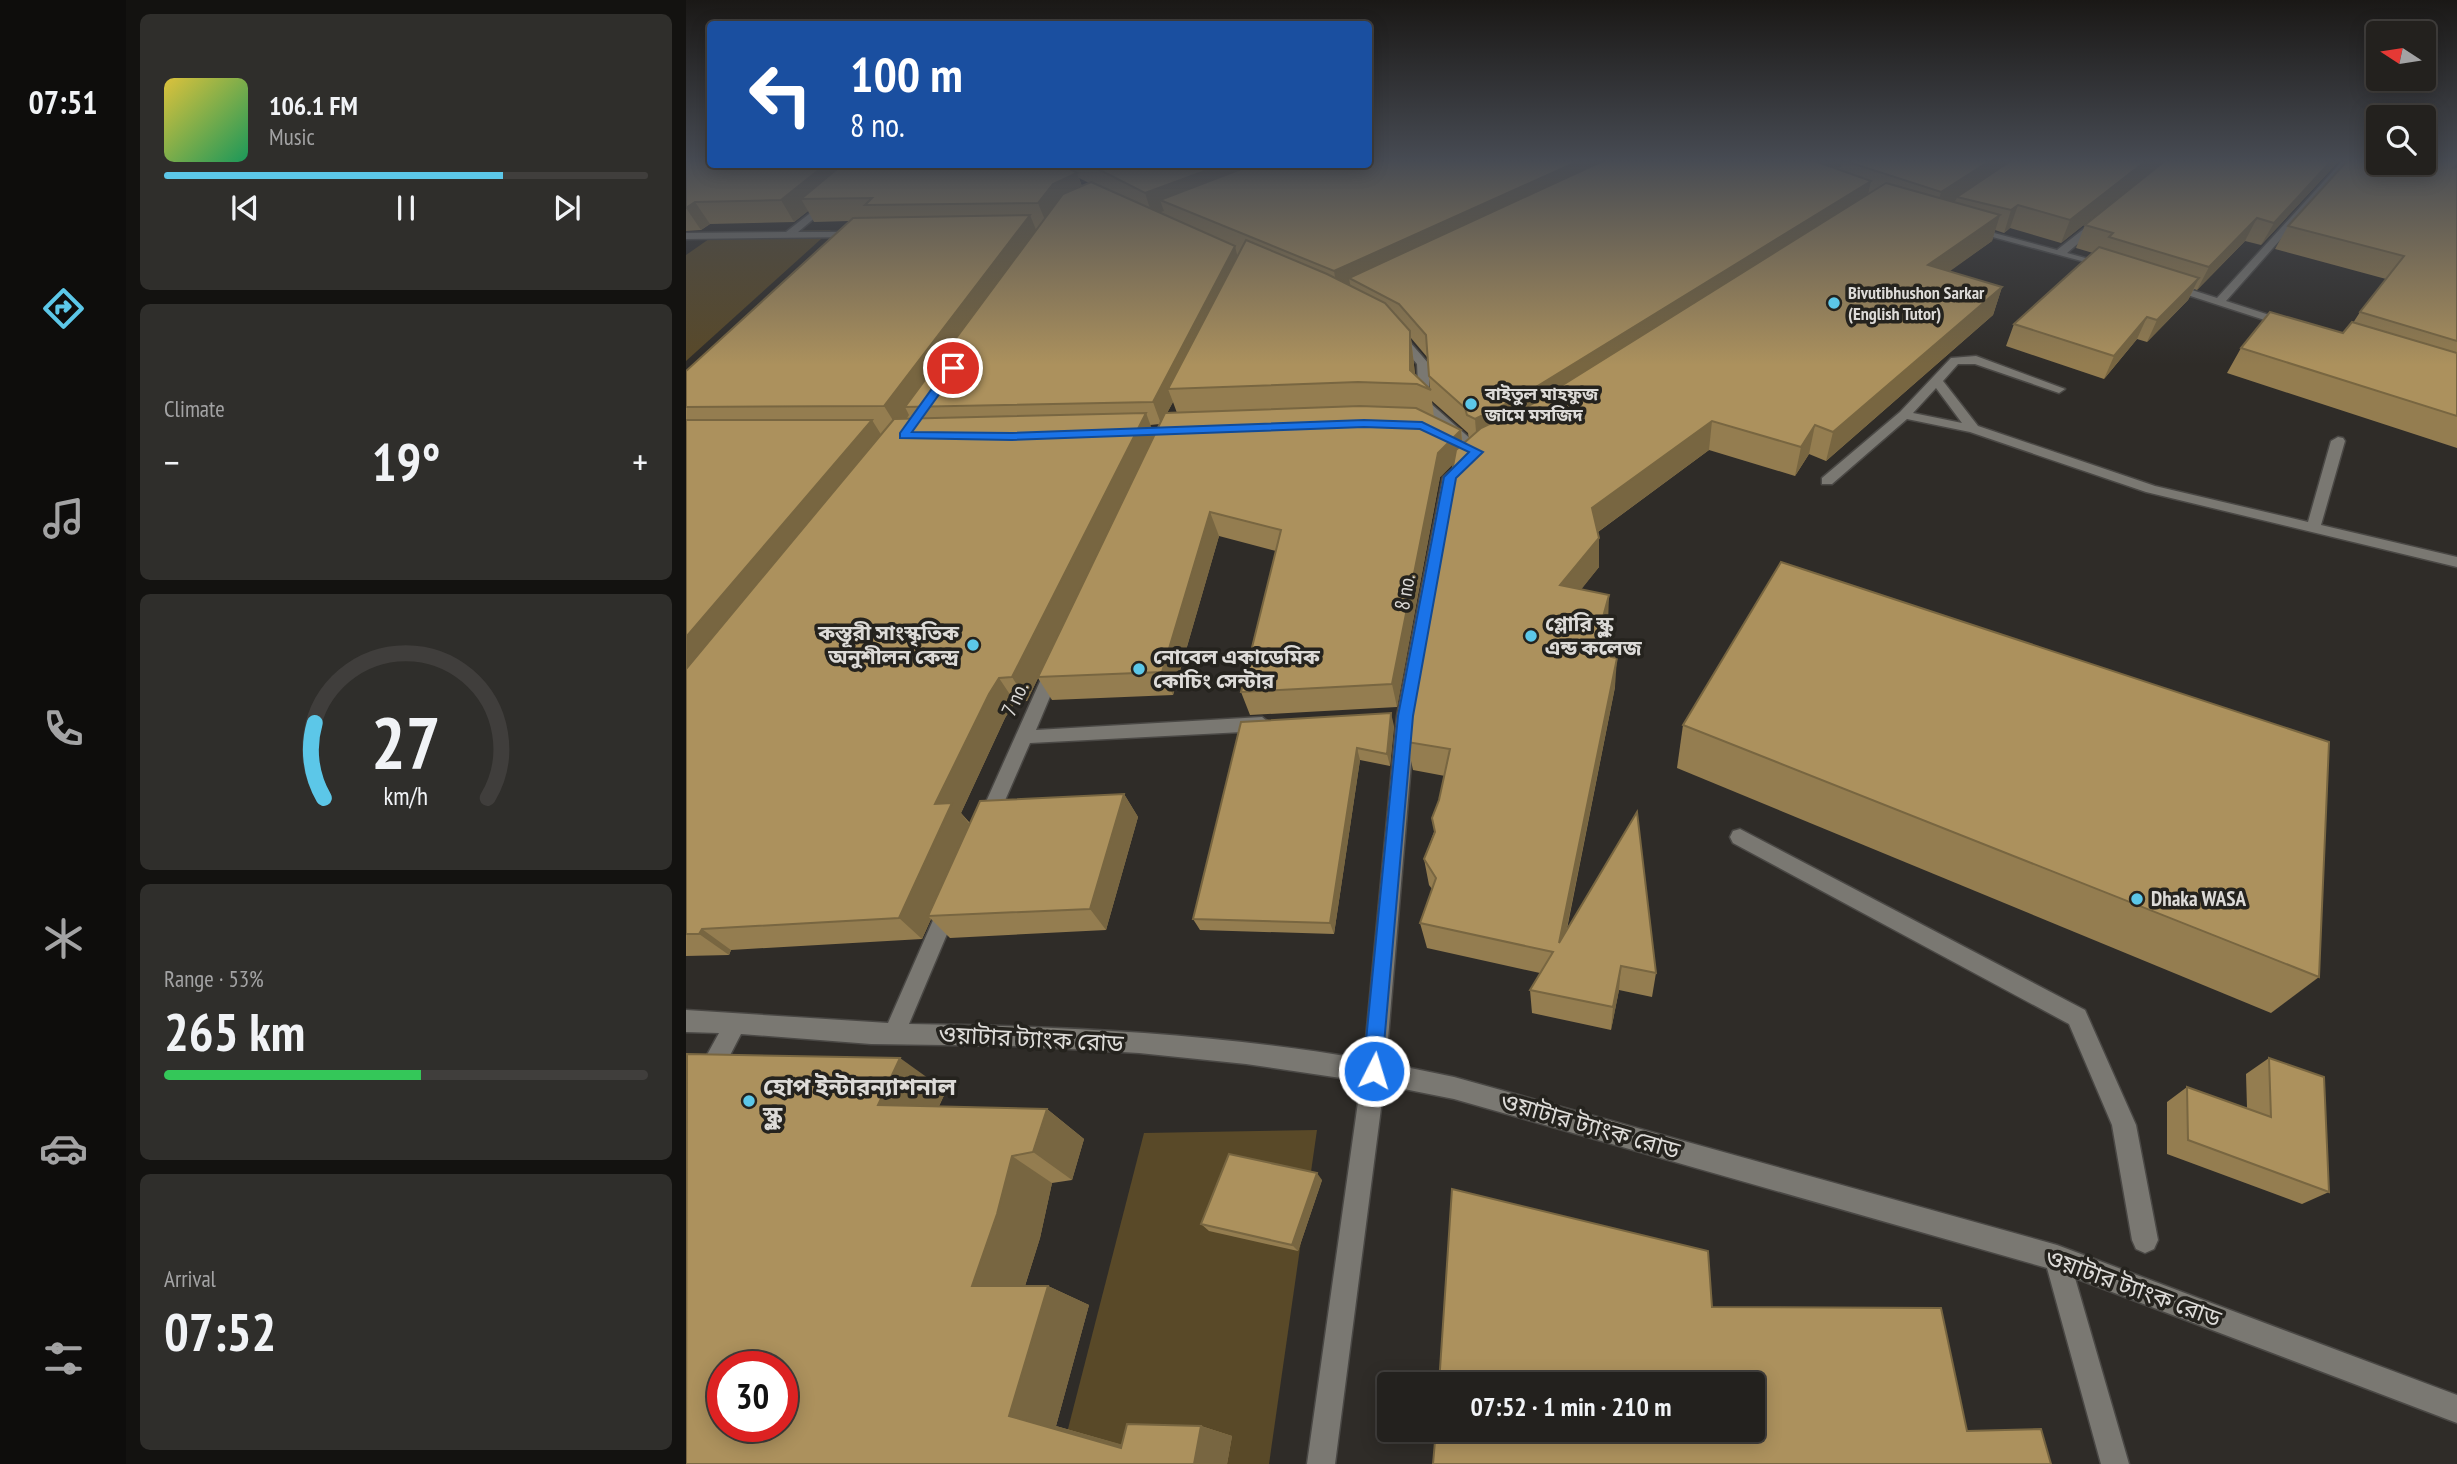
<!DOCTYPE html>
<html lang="en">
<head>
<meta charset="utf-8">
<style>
  :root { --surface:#23211e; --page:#2f2e2b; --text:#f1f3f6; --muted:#a3a3a4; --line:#403e3c; --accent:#5cc7e8 }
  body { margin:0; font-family:"PT Sans Narrow","Noto Sans Bengali",sans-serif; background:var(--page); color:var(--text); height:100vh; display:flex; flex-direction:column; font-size:26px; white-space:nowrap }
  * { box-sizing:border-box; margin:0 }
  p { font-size:23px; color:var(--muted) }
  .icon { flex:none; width:38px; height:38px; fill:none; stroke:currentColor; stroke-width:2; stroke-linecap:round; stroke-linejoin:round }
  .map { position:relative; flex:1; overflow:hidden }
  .side { display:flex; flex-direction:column; gap:14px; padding:14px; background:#131210; width:560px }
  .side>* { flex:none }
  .hud { position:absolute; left:21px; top:21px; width:665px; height:147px; border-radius:7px; box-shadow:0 4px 18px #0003,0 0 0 2px var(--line); background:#1a4fa0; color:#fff; overflow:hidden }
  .needle { width:46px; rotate:282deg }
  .fabs { position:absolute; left:1680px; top:21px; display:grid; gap:14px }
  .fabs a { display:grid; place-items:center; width:70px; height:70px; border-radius:7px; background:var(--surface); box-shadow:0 4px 18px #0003,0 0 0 2px var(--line); font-size:35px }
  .speed { position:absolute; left:21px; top:1351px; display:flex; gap:14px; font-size:35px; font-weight:700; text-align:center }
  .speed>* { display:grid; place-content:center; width:91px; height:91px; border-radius:50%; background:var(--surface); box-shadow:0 4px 18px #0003,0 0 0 2px var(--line); line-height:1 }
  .speed .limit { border:10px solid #d22; background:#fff; color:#111 }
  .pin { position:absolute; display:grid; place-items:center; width:60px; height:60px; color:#fff; margin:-30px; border:4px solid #fff; border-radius:50%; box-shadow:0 2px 7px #0007 }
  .me { position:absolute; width:77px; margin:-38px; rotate:5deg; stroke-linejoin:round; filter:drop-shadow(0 0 5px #0008) }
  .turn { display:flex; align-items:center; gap:24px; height:147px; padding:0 28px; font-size:32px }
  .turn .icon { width:91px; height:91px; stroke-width:2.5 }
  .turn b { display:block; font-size:49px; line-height:60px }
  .big { font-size:52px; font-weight:800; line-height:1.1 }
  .side .card { flex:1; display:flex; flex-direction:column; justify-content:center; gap:10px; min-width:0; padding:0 24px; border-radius:10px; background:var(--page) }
  .side .dial { align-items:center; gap:0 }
  .dial svg { height:182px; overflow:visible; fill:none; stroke:var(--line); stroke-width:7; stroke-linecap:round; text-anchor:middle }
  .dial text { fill:var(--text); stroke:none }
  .song { display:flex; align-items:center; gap:21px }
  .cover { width:84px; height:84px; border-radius:10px; background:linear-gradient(135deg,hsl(50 70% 55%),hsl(150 70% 35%)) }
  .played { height:7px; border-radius:4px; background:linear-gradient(90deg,var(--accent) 70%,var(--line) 70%) }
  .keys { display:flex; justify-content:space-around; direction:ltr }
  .heat { display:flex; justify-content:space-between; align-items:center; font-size:38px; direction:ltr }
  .charge { height:10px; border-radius:5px; background:linear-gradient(90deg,#34c759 53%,var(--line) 0) }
  .trip { position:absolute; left:691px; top:1372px; width:388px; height:70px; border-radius:7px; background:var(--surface); box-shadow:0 4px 18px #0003,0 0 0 2px var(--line); font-weight:800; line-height:70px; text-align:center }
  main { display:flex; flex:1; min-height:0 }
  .dock { display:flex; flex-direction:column; width:126px; justify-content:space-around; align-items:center; background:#0e0d0c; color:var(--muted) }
  .dock .icon { width:49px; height:49px }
  .dock .current { color:var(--accent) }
  .dock b { font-size:32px; color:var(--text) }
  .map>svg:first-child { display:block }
  .green { fill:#594928 }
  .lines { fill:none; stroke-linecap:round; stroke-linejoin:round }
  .minor-casing { stroke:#4a4845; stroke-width:3 }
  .minor { fill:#7a7872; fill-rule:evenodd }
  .wall { fill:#947d50; fill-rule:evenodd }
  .shaded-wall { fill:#786641 }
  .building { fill:#ac915d; stroke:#786641; stroke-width:2; fill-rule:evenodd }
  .route { fill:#1a73e8; stroke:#114b97; stroke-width:2 }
  .poi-dot { fill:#5cc7e8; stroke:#25231e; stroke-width:2.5 }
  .labels { text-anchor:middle; stroke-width:7; stroke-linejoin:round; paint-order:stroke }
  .far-poi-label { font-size:18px; font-weight:bold; fill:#dddbd8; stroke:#25231e; text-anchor:start }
  .street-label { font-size:21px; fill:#dddbd8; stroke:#25231e }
  .poi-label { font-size:21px; font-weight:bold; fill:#dddbd8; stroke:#25231e; text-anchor:start }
  .near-street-label { font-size:24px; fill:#dddbd8; stroke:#25231e }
  .near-poi-label { font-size:24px; font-weight:bold; fill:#dddbd8; stroke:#25231e; text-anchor:start }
</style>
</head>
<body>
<main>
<nav class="dock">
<b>07:51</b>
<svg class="icon current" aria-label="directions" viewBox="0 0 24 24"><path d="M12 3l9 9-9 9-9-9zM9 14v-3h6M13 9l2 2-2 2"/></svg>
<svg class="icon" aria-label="music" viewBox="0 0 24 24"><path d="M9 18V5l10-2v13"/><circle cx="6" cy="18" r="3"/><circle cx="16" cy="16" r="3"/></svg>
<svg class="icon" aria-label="phone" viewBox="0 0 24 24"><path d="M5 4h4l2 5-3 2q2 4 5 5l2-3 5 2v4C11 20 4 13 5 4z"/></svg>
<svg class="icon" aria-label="climate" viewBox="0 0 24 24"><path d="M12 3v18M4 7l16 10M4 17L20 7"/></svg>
<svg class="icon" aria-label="car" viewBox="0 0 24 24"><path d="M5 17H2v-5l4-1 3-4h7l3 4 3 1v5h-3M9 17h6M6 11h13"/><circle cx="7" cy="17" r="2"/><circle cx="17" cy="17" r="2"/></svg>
<svg class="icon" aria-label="filters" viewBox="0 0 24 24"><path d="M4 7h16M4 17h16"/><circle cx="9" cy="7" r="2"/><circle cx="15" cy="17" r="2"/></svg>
</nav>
<section class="side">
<div class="card">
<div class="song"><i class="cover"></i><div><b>106.1 FM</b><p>Music</p></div></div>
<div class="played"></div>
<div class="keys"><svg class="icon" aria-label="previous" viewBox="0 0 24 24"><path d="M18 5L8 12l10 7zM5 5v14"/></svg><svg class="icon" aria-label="pause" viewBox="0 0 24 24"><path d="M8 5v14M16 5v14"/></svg><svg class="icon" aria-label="next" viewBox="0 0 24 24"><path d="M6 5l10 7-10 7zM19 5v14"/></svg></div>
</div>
<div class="card"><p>Climate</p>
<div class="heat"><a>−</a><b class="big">19°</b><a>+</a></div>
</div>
<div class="card dial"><svg viewBox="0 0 100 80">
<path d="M14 69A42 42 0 1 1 86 69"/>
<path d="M14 69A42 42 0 0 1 10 36" stroke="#5cc7e8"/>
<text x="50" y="56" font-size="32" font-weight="700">27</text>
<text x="50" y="72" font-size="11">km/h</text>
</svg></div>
<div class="card"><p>Range · 53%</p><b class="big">265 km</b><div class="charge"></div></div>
<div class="card"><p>Arrival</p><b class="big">07:52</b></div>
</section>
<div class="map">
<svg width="1771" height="1464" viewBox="0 0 1771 1464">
  <rect width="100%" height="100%" fill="#2f2c28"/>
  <g class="green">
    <polygon points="145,230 0,361 0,255 33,232"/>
    <polygon points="631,1130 583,1464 373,1464 458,1133"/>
  </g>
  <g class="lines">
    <defs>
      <g id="minor">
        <polygon points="1657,160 1665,160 1540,301 1605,322 1605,326 1597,326 1480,288 1480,284 1484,283 1531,298"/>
        <polygon points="141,200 146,203 144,205 112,232 168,232 173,235 172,237 0,239 0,233 100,232"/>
        <polygon points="1409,220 1417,222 1381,253 1425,265 1425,269 1281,230 1286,227 1371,250"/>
        <polygon points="708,333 716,333 743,364 743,402 796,449 796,455 786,455 733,406 731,364 708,337"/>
        <path d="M1290,356L1379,389L1373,393L1289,364H1272L1257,381L1292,426L1469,486L1622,522L1645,441L1652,437L1657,438L1659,441L1635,525L1771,557V567L1460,492L1284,432L1221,419L1146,484H1136V478L1214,412L1265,358ZM1250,388L1276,423L1227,413Z"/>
        <path d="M782,456L789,460L771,478L729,716L700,1063L768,1077L1371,1245L1771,1395V1423L1389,1278L1443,1464H1415L1361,1268L768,1099L698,1085L649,1464H621L675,1081L560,1064L453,1053L332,1046L185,1044L55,1034L8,1125L0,1129V1093L33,1033L0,1032V1010L202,1023L255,902L262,899L269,902L272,908L223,1024C376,1026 527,1033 678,1059L711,716L757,477Z"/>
        <polygon points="368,662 376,668 350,730 576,717 585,724 576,731 344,743 307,828 300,830 293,828 291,822 360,668"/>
        <polygon points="1054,829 1399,1010 1450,1125 1472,1240 1468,1249 1459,1253 1450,1249 1446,1240 1426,1125 1383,1024 1047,843 1044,837 1047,831"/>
      </g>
    </defs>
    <use href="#minor" class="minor-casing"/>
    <use href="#minor" class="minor"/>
  </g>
  <g class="wall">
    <path d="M0,160L24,164H682V160H1479L1375,243L1324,228L1318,233L1309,230L1306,241L1263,271L1316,287L1307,315L1140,461L1123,454L1109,476L1023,450L912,532L913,567L895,589L922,622L929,687L881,929L970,973L966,997L933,990L925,1030L846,1013L844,990L854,973L741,948L734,923L746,889L743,885L738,859L748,832L759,776L727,770L721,742L768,463L754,477L711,707L564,715L555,692L590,551L533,536L487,695L366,700L352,678L341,701L329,702L319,718L275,813L284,823L438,794L452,817L420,930L264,938L245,919L236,939L45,950L43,955L0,956V371L163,221L128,222L122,211L108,222L24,224L15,230L0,231ZM393,178L403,183L396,186ZM725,338L741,357L744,389L729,374ZM746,401L782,433L783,439L777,445L775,430L748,417ZM487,402L491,413H481ZM474,424L468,436L464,425Z"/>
    <polygon points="1480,160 1654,160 1575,245 1559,241 1511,290 1508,289 1502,300 1461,342 1451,339 1418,379 1320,346 1328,324 1407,253 1390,248 1399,225"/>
    <polygon points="1767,168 1771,169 1771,448 1541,373 1555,348 1657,333 1667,323 1674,312 1700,279 1589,249 1602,226"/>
    <polygon points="555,722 708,726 704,766 674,760 648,934 514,930 507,919"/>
    <polygon points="997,725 1633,977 1585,1013 991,768"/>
    <polygon points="1583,1058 1643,1192 1616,1204 1481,1154 1481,1102 1501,1087 1561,1108 1560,1074"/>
    <polygon points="260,1091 253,1106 361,1109 398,1139 386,1180 366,1183 354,1238 339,1286 362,1286 403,1305 370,1426 436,1445 515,1426 546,1436 541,1464 0,1464"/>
    <polygon points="636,1180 612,1251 523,1231 515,1224"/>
  </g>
  <g class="shaded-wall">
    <polygon points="895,160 941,160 663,278 665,289 652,295 648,271"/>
    <polygon points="1141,160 1168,160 1156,160 1155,167 1138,176"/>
    <polygon points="1305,160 1332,160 1271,197 1270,200 1249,214 1255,192"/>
    <polygon points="1461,160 1479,160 1375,243 1384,220"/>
    <polygon points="1646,160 1654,160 1575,245 1588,223"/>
    <polygon points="140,164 177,164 115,199 122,211 108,222 95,200"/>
    <polygon points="538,164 601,164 474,200 478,211 466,215 459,193"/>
    <polygon points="391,173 399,195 361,225 352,203 367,184"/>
    <polygon points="1185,181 1180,203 791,444 789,419"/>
    <polygon points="9,202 24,224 15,230 0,208"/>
    <polygon points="1332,205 1324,228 1318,233 1325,210"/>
    <polygon points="344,215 353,237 219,407 223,415 213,430 198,406"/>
    <polygon points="1314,215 1306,241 1235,292 1242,265"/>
    <polygon points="1571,218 1559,241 1511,290 1523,267"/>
    <polygon points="549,246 554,267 482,389 487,402 475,424 467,402"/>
    <polygon points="1513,278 1502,300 1461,342 1471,320"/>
    <polygon points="1316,287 1307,315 1140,461 1147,432"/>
    <polygon points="1461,317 1451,339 1418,379 1428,356"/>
    <polygon points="724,331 728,365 729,384 724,370"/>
    <polygon points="460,413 469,437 352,677 352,678 341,701 326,677"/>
    <polygon points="186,420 201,444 0,691 0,637"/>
    <polygon points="1026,421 1023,450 905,537 906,508"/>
    <polygon points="1129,425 1123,454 1109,476 1115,447"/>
    <polygon points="775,430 777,454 754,477 711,707 706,684 752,453"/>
    <polygon points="524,512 533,536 487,695 476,672"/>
    <polygon points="913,538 913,567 875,615 874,585"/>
    <polygon points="923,595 922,624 917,617"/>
    <polygon points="931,658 929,687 873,967 873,943"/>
    <polygon points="313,678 329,702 319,718 275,813 285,826 242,916 245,919 236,939 213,918 249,804 303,694"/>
    <polygon points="705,713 708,726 704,766 701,754"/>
    <polygon points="671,748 674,760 648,934 644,923"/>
    <polygon points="438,794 452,817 420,930 404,909"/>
    <polygon points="16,929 45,950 43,955 13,934"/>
    <polygon points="935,966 933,990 925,1030 927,1007"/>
    <polygon points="214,1058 260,1091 240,1135 192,1105"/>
    <polygon points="361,1109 398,1139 386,1180 347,1152"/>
    <polygon points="326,1156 366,1183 354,1238 333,1305 286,1286"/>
    <polygon points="631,1173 636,1180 612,1251 606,1245"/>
    <polygon points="362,1286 403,1305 370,1426 473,1455 435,1448 323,1416"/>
    <polygon points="515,1426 546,1436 541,1464 508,1464"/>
  </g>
  <g class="building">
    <polygon points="0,160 24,160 24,164 140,164 95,200 9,202 0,208"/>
    <polygon points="682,160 895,160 648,271 474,200 568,164 682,164"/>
    <polygon points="919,160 1126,160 1185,181 834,397 789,419 781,415 779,408 743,376 740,335 713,304 663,278"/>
    <polygon points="1156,160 1305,160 1255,192"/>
    <polygon points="1326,160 1461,160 1384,220 1332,205 1325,210 1271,197"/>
    <polygon points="1480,160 1646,160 1588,223 1571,218 1523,267 1423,237 1427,233 1399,225"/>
    <polygon points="1662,160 1692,160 1692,163 1738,163 1738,160 1771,160 1767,168 1771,169 1771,341 1674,312 1718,256 1602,226"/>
    <polygon points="157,164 375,164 391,173 367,184 352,203 179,205 186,198 115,199"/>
    <polygon points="402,164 538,164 459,193"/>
    <polygon points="405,182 549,246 467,402 219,407 377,194"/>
    <polygon points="1200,183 1314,215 1242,265 1316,287 1147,432 1129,425 1115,447 1026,421 906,508 913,538 874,585 923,595 917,617 927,627 925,657 931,658 873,943 951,812 970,973 935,966 927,1007 844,990 867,952 734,923 750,878 738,859 749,832 746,818 753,800 764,749 721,742 726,688 770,450 795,428 846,404"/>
    <polygon points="344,215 198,406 0,407 0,371 167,218"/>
    <polygon points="560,240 641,274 699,303 724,331 724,370 745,390 731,384 672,382 482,389"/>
    <polygon points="1413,247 1513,278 1471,320 1461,317 1428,356 1328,324"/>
    <polygon points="1584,312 1657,333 1666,322 1771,353 1771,416 1555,348"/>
    <polygon points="674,406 730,408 775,430 752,453 706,684 555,692 595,530 524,512 476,672 352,677 479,413"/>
    <polygon points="460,413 326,677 313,678 303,694 249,804 266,803 213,918 16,929 13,934 0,934 0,669 208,419"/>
    <polygon points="0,420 186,420 0,637"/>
    <polygon points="1095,562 1643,742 1633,977 997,725"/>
    <polygon points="705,713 701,754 671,748 644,923 507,919 555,722"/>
    <polygon points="438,794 404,909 242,916 294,801"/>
    <path d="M1,1054L214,1058L192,1105L361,1109L347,1152L326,1156L311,1214L286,1286H362L323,1416L435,1448L441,1424L515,1426L508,1464H0ZM37,1367H96V1426H37Z"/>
    <polygon points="1583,1058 1638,1077 1643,1192 1502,1140 1501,1087 1585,1117"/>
    <polygon points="543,1154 631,1173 606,1245 515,1224"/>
    <polygon points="766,1189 1022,1251 1026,1307 1255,1308 1281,1431 1355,1429 1365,1464 747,1464 750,1430 1068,1430 1068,1384 753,1384"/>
  </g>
  <linearGradient id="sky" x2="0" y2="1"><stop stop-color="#1a1816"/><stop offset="0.44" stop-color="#474b53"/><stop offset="1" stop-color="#474b53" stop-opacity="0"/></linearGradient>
  <rect width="1771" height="365" fill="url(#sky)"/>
  <polygon class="route" points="267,364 272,368 226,432 326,433 678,420 736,422 797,452 770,478 727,716 695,1078 688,1081 680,1078 677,1071 712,716 758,477 783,452 734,429 678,427 326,440 214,438 214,433 263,365"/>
  <g class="poi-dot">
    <circle cx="1148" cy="303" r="7"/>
    <circle cx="785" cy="404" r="7"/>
    <circle cx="845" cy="636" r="7"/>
    <circle cx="287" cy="645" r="7"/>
    <circle cx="453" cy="669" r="7"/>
    <circle cx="1451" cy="899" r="7"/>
    <circle cx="63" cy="1101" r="7"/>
  </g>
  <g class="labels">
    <g class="far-poi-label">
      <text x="1162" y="299">Bivutibhushon Sarkar<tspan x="1162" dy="21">(English Tutor)</tspan></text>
      <text x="799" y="400">বাইতুল মাহফুজ<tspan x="799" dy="21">জামে মসজিদ</tspan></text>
    </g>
    <g class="street-label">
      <text transform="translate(719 592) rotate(-80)" y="7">8 no.</text>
      <text transform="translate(329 699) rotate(-65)" y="7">7 no.</text>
    </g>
    <g class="poi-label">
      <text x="859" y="631">গ্লোরি স্কুল<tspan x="859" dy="24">এন্ড কলেজ</tspan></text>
      <text x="273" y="640" text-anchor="end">কস্তূরী সাংস্কৃতিক<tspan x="273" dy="24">অনুশীলন কেন্দ্র</tspan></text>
      <text x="467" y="664">নোবেল একাডেমিক<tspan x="467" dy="24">কোচিং সেন্টার</tspan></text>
      <text x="1465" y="906">Dhaka WASA</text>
    </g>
    <g class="near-street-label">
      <text transform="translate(345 1039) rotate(3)" y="8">ওয়াটার ট্যাংক রোড</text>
      <text transform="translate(904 1126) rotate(16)" y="8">ওয়াটার ট্যাংক রোড</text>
      <text transform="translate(1447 1288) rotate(20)" y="8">ওয়াটার ট্যাংক রোড</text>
    </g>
    <g class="near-poi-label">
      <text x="77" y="1095">হোপ ইন্টারন্যাশনাল<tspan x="77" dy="28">স্কুল</tspan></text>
    </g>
  </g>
</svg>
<div class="fabs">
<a><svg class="needle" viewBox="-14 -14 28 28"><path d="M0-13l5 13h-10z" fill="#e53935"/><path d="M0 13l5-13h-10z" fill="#a3a3a4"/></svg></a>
<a><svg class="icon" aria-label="search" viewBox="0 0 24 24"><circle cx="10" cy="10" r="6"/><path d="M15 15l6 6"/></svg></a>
</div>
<div class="speed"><div class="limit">30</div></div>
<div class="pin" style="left:267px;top:368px;background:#d93025"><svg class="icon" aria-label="arrive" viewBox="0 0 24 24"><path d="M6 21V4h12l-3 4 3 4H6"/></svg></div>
<svg class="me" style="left:688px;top:1071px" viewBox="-20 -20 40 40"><circle r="17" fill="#1a73e8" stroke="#fff" stroke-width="3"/><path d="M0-11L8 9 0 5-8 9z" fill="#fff"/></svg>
<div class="trip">07:52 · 1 min · 210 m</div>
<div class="hud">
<div class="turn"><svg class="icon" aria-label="left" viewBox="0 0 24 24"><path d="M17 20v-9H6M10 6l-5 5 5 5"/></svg><div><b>100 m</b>8 no.</div></div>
</div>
</div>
</main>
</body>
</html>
